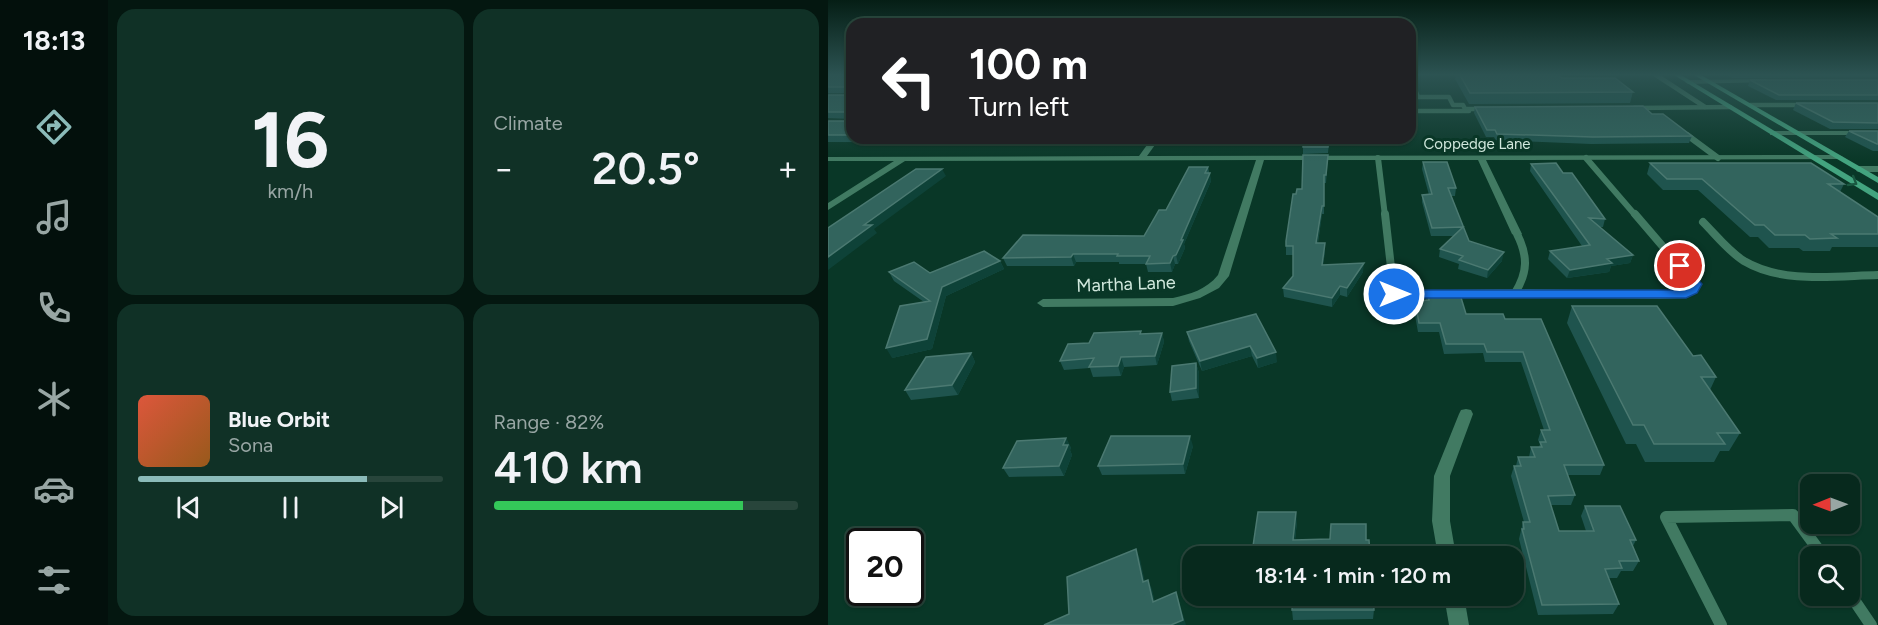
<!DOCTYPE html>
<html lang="en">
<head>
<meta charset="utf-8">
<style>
  :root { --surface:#07291d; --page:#103126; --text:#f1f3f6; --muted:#98a6a4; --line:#28453b; --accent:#8bbbb9 }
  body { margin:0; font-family:Figtree,sans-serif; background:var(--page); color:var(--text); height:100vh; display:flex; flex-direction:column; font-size:22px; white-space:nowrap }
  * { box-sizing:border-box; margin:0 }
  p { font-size:20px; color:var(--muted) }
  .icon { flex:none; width:33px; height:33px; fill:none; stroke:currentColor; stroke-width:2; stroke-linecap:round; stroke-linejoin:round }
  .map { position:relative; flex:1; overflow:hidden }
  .drawer { display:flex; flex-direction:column; gap:9px; padding:9px; background:#041710; width:720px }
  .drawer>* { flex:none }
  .guide { position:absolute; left:18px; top:18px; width:570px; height:126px; border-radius:18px; box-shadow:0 2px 4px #0004,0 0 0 2px var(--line); background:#202124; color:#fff; overflow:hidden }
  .needle { width:39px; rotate:269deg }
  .controls { position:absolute; left:972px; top:474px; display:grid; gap:12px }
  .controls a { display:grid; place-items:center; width:60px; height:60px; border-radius:12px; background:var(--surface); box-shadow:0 2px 4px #0004,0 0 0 2px var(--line); font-size:30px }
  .speed { position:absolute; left:18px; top:528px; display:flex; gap:12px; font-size:30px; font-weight:700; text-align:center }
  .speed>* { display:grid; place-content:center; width:78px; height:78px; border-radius:50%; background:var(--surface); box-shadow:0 2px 4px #0004,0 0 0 2px var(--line); line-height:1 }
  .speed .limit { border:3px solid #111; border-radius:9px; background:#fff; color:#111 }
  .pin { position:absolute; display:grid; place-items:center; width:51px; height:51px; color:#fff; margin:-26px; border:3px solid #fff; border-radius:50%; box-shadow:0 2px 6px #0007 }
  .me { position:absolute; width:66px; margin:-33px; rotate:90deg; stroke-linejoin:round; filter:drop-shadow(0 0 4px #0008) }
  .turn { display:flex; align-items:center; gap:21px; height:126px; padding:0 24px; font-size:27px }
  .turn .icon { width:78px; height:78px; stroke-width:2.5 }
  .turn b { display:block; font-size:42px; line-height:51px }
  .big { font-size:45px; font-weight:600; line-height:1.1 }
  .drawer .widget { flex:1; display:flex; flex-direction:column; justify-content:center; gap:9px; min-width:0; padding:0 21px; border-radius:18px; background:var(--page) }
  .drawer .dial { align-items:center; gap:0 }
  .dial b { font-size:78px; line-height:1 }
  .song { display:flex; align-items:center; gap:18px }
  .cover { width:72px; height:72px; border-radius:9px; background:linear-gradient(135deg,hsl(10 70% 55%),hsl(30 70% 35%)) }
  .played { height:6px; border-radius:3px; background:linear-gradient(90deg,var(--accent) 75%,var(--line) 75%) }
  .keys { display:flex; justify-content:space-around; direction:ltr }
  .heat { display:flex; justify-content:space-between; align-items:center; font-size:33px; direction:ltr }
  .charge { height:9px; border-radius:4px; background:linear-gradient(90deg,#34c759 82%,var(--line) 0) }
  .drawer .tiles { flex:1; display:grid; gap:9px; grid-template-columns:repeat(2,1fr) }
  .trip { position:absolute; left:354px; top:546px; width:342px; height:60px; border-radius:18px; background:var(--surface); box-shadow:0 2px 4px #0004,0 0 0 2px var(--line); font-weight:600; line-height:60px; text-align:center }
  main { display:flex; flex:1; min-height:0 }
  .tabs { display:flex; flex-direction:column; width:108px; justify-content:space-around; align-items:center; background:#03100c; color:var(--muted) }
  .tabs .icon { width:42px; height:42px }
  .tabs .on { color:var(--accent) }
  .tabs b { font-size:27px; color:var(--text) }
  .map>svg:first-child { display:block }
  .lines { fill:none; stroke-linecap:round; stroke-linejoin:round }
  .lane-far3 { stroke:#417a62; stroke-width:4.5 }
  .lane-far2 { stroke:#417a62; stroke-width:6 }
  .lane-far1 { stroke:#417a62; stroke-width:8 }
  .lane { stroke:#417a62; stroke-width:12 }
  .street { fill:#417a62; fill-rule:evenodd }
  .secondary { fill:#43a47f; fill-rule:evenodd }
  .wall { fill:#1f544e }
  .shaded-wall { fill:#0e4238 }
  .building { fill:#32645d; stroke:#4b7971; stroke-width:1.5 }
  .oneway { stroke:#1a5841 }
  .route { fill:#1a73e8; stroke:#114b97; stroke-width:1.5 }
  .labels { text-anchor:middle; stroke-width:6; stroke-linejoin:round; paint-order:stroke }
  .far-street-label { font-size:15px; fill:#d1e8dd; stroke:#093727 }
  .street-label { font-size:18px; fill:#d1e8dd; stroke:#093727 }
</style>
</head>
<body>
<main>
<nav class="tabs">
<b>18:13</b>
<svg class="icon on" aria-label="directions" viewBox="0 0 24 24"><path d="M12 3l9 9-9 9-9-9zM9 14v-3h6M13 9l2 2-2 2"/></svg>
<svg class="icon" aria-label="music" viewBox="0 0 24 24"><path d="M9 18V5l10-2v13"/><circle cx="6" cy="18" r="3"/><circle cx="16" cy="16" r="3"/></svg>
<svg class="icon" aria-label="phone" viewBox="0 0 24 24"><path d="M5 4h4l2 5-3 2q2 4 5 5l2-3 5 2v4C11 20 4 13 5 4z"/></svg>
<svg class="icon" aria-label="climate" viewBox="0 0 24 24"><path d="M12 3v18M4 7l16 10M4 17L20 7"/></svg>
<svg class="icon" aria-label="car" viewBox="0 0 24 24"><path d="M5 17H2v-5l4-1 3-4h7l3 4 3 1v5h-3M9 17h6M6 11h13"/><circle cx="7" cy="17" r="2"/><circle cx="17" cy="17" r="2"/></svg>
<svg class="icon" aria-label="filters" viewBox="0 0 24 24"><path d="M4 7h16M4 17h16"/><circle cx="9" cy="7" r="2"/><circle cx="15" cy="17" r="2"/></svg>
</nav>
<section class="drawer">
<div class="tiles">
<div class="widget dial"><b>16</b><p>km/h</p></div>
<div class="widget"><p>Climate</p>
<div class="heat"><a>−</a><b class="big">20.5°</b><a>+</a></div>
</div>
<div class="widget">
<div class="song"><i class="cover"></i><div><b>Blue Orbit</b><p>Sona</p></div></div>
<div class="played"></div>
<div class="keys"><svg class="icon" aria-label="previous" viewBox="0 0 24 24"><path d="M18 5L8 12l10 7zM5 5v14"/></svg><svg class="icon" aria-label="pause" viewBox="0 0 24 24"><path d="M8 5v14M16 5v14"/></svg><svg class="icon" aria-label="next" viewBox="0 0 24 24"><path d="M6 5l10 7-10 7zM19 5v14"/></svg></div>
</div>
<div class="widget"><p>Range · 82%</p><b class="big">410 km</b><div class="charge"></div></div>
</div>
</section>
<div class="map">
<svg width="1050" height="625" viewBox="0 0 1050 625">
  <rect width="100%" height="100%" fill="#093727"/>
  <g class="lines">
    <g class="lane-far3">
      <polyline points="828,75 877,107"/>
      <polyline points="582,76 590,97 621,97 625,105 635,105 637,109 655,109"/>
      <polyline points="922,105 978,105"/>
      <polyline points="806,108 902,107"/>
      <polyline points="582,111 641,111"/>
      <polyline points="854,131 861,137"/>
    </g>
    <g class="lane-far2">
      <polyline points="859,135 890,158"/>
      <polyline points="550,158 557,216"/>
      <polyline points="758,158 808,216"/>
      <polyline points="1031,169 1050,169"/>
    </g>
    <g class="lane-far1">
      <polyline points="557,214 566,294 608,294"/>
      <path d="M875,222C888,235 900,251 916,261C955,284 1007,276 1050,275"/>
      <polyline points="687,293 832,295 858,294 864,291 867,284 807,214"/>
      <path d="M621,294L687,293C700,272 700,256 689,234"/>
    </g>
    <g class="lane">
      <polyline points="1022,594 1043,625"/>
      <polyline points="893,625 838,517 965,515 995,556"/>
    </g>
    <g class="street">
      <polygon points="938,79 940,82 860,84 857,82 860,80"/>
      <rect x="942" y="131" width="108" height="4"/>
      <path d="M324,138H332L319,156L1011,155L1015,157L1011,159L658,160L694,234L689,237L684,234L650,160H436L401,276L391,288L372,298L345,306L215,307L209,303L215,299L345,298C362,294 378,290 390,275L428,160L77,161L0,210V203L66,161H0V157L311,156Z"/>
      <polygon points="638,409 643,410 645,414 622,476 622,521 628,556 610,556 604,521 606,476 631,414 633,410"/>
      <polygon points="616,596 636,596 641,625 621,625"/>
    </g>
    <g class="secondary">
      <polygon points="846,75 853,75 1050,193 1050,200"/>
      <polygon points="866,75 873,75 1050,177 1050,183"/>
    </g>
  </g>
  <g class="wall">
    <polygon points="0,75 24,75 24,138 303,138 299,143 0,142 0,121 21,121 24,119 0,118 0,95 21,95 22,93 0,93"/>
    <polygon points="628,75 731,75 734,78 805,92 802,103 641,104 627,79"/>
    <polygon points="899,75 1050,75 1050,77 904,78"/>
    <polygon points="922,80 1050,80 1050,100 948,100 920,86"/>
    <polygon points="968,103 1050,103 1050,129 1002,129 965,110"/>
    <polygon points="647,107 824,114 864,136 861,143 763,144 668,140 666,137 658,137 646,113"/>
    <polygon points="1021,131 1050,131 1050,151 1045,151 1017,137"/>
    <polygon points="349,138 565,138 565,142 501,143 500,153 475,154 475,144 459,143 350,144"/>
    <polygon points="500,155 498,183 496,183 496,214 494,214 490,243 497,252 495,265 535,272 519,297 512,295 504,307 456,297 455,288 465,276 465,255 458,255 458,246 474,189"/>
    <polygon points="595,162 628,188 627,196 623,196 641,241 674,261 659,278 630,269 631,264 611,257 612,249 626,236 603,236 594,202 594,195 601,195 594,169"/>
    <polygon points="822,163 1016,184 1012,192 1050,217 1050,247 1004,247 1002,251 975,251 971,248 941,248 930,237 922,237 870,190 835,190 819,174"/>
    <polygon points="703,164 735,173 777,219 775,227 771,227 805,255 802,263 783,266 781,272 739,278 720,259 722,251 754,246 702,171"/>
    <polygon points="380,167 383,181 356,244 357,248 350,264 347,264 344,272 320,272 318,264 291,264 291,262 248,262 246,266 179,266 175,258 316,236 338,210"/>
    <polygon points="172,261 176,269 118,296 104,349 64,358 96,302 66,281 61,272 102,273"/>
    <polygon points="599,292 638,314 677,319 776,465 772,475 740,475 747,495 743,505 723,505 731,531 758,531 753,516 757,506 808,540 805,546 811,561 805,571 793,571 789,578 781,578 791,604 785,614 710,615 691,539 695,522 696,522 683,476 686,466 688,466 690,457 701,457 703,447 711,447 712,444 710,440 713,430 716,430 693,362 657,362 655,353 616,354 611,332 590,332 586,310 587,301 598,300"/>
    <polygon points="744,306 865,356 888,377 882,390 912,433 901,451 892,451 886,462 817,462 808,444 798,444 739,323"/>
    <polygon points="428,314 449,362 430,368 424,356 374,371 361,341 359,332"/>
    <polygon points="334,333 336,342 329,365 296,367 293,376 265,377 262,368 236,370 232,361 261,343 314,334"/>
    <polygon points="143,353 147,362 130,395 83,400 77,390"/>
    <polygon points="368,363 371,373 371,398 344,401 342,392"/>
    <polygon points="238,438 243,448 242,450 244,455 236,476 181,477 175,468"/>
    <polygon points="365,446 357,474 274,475 270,466"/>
    <polygon points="469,522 467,540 538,540 542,556 425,556 424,553"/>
    <polygon points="464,610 546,610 545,619 465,620"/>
  </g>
  <g class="shaded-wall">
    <polygon points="298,138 303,138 299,143"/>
    <polygon points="114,169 118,176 46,229 49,233 0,270 0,257 36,225"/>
    <polygon points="382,173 383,181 356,244 357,248 350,264 348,255 353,240"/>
    <polygon points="494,206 494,214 488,252 488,243"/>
    <polygon points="497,243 497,252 494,273 494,265"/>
    <polygon points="676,252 674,261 659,278 660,270"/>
    <polygon points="245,254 248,262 246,266 243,257"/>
    <polygon points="805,255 802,263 783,266 781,272 739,278 742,270 779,259"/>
    <polygon points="345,256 347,264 344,272 342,263"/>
    <polygon points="172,261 176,269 118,296 104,349 64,358 58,348 114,287"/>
    <polygon points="536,263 535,272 519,297 519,288"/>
    <polygon points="512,286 512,295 504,307 504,298"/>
    <polygon points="334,333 336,342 329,365 327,356"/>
    <polygon points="422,346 424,356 374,371 372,361"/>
    <polygon points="448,352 449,362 430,368 429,358"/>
    <polygon points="143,353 147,362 130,395 124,385"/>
    <polygon points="293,357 296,367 293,376 290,366"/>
    <polygon points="368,363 371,373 371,398 368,388"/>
    <polygon points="362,436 365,446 357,474 355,464"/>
    <polygon points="238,438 243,448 242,450 244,455 236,476 231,466 235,445"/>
    <polygon points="468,512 469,522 466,549 465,540"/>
    <polygon points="308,549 312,559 319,591 315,582"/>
    <polygon points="320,580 324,589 329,611 325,602"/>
    <polygon points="348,592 351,601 358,625 343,625"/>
  </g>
  <g class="building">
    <polygon points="0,75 24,75 24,116 21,112 0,112 0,95 21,95 23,89 21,87 0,87"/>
    <polygon points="632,75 731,75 734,78 787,78 805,92 642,93"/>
    <polygon points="922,80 1050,80 1050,95 951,95"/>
    <polygon points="968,103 1050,103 1050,123 1005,122"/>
    <polygon points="815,106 824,114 835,114 864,136 765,137 669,134 667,130 659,130 647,107"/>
    <polygon points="24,118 24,135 0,135 0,121 21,121"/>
    <polygon points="1021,131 1050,131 1050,144 1049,144"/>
    <polygon points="475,138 501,138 500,147 475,147"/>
    <polygon points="475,155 500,155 498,175 496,175 496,206 494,206 488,243 497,243 494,265 536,263 519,288 512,286 504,298 455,288 465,276 465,246 458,246 458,241 465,194 468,194 469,189 474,189"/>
    <polygon points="595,162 619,162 628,188 620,188 641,241 676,252 660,270 631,260 635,256 612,249 635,227 604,228 594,195 604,194"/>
    <polygon points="728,163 735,173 744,173 777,219 761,218 805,255 779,259 784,263 742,270 722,251 762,245 703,164"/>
    <polygon points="822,163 983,163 1016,184 1000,184 1050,217 1050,234 1003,234 1009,238 982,239 977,235 947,235 936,225 927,225 874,179 839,179"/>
    <polygon points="361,167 380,167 377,173 382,173 353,240 355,240 348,255 345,256 342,263 318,264 322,256 289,256 290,254 245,254 243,257 175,258 195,235 316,236 331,210 338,210"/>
    <polygon points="88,169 114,169 36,225 44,225 0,257 0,228"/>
    <polygon points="156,251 172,261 114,287 99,339 58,348 72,306 102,301 61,272 86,262 102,273"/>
    <polygon points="631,291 638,314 675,314 677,319 713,319 776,465 736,465 747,495 720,496 731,531 766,531 757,506 792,506 808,540 802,540 811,561 791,561 794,568 777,569 791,604 714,605 694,529 696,529 695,522 702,522 686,466 693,466 690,457 707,457 703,447 714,447 712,442 718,442 713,430 722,430 695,352 659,352 656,344 618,344 612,323 591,323 587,301 601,300 599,292"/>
    <polygon points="744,306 829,306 865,356 873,355 888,377 873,377 912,433 889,433 897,444 826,444 816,425 805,425"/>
    <polygon points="428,314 448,352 429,358 422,346 372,361 359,332"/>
    <polygon points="313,331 312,334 334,333 327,356 293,357 290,366 261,367 266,358 232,361 240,344 261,343 266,333"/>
    <polygon points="143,353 124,385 77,390 98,357"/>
    <polygon points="368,363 368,388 342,392 344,366"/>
    <polygon points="283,436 362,436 355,464 270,466"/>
    <polygon points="238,438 235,445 240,445 231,466 175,468 189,441"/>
    <polygon points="430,512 468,512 465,540 502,539 503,524 538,524 538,540 541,540 542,556 435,556 435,554 424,553"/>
    <polygon points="308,549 315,582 320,580 325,602 348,592 355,620 343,625 216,625 241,614 239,577"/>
    <polygon points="465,596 545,596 546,610 464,610"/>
  </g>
  <defs><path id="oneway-chevron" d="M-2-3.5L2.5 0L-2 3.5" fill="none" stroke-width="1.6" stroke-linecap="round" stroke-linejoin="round" transform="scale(1.5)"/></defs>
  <use class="oneway" href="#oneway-chevron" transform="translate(1025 182) rotate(31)"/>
  <linearGradient id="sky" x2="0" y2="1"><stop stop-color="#051e15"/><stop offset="0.46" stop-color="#2c5352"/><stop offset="1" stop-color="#2c5352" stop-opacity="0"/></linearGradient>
  <rect width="1050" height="162" fill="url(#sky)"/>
  <polygon class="route" points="852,262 856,263 874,284 869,293 858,298 566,298 559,294 566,290 856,290 861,284 846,266"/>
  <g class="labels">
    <g class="far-street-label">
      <text x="649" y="149">Coppedge Lane</text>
    </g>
    <g class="street-label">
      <text transform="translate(298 284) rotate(-2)" y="6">Martha Lane</text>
    </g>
  </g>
</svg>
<div class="controls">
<a><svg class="needle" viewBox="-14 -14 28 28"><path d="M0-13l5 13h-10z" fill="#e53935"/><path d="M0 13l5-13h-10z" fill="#98a6a4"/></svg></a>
<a><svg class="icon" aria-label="search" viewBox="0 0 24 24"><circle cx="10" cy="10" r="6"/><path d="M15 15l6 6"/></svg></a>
</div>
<div class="speed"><div class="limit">20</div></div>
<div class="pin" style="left:852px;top:266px;background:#d93025"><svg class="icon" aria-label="arrive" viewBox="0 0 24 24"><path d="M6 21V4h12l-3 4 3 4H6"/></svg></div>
<svg class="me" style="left:566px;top:294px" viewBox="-20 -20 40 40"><circle r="17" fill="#1a73e8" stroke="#fff" stroke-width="3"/><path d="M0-11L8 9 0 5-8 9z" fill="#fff"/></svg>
<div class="trip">18:14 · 1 min · 120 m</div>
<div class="guide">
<div class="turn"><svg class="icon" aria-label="left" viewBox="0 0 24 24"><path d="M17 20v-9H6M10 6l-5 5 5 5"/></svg><div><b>100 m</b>Turn left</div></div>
</div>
</div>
</main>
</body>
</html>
